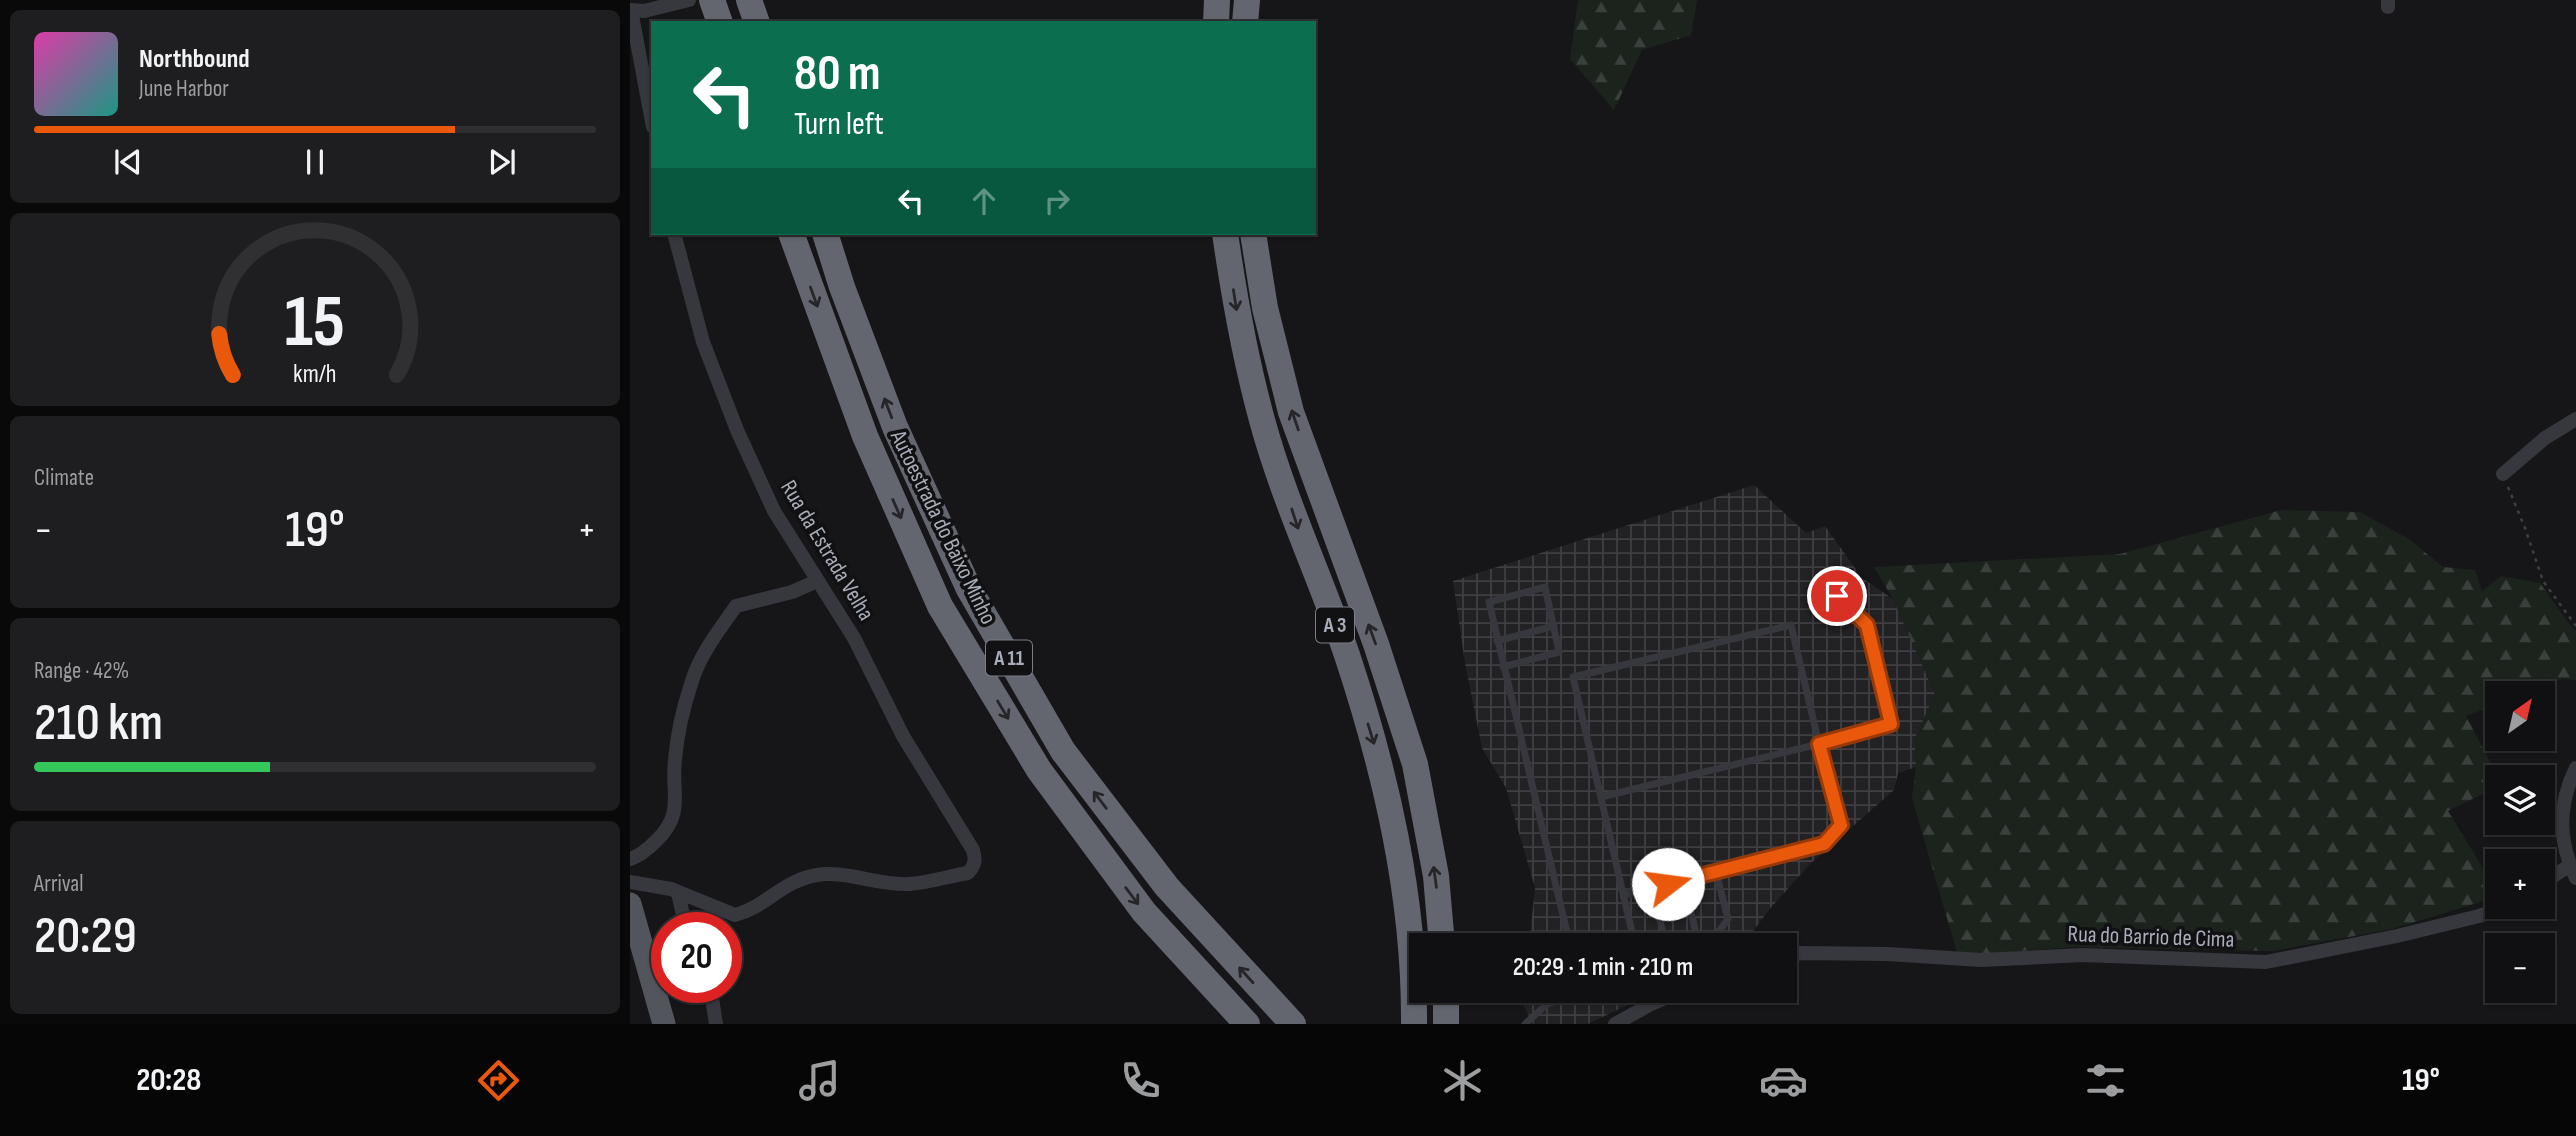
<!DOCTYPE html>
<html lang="en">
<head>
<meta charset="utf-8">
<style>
  :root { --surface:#101012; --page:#1e1e20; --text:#f1f3f6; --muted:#9c9d9f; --line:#303032; --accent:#ea580c }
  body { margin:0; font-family:"Sofia Sans Condensed",sans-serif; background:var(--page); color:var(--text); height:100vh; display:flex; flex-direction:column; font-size:26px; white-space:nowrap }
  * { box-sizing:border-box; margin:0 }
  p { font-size:23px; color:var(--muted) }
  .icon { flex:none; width:38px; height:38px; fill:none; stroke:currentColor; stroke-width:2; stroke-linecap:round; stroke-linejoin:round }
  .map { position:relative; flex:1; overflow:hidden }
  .panel { display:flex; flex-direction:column; gap:10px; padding:10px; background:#09090a; width:630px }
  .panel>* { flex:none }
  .guide { position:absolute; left:21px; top:21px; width:665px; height:214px; border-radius:0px; box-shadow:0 2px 5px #0004,0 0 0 2px var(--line); background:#0b6e4f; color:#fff; overflow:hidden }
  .needle { width:46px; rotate:34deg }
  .tools { position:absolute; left:1855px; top:681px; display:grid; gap:14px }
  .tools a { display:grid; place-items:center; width:70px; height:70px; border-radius:0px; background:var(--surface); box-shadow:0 2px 5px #0004,0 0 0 2px var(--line); font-size:35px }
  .speed { position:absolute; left:21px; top:912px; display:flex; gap:14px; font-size:35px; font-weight:700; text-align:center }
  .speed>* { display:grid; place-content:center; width:91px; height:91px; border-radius:50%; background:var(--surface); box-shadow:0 2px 5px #0004,0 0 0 2px var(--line); line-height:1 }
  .speed .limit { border:10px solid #d22; background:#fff; color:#111 }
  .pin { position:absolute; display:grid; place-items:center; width:60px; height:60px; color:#fff; margin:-30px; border:4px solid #fff; border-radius:50%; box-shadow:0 2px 7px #0007 }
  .me { position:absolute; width:77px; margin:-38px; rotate:75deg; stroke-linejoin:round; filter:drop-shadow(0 0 5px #0008) }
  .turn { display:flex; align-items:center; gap:24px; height:147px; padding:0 28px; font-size:32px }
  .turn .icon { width:91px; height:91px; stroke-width:2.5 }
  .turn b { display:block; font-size:49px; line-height:60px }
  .lanes { display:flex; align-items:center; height:66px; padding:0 28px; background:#0003; justify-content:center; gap:35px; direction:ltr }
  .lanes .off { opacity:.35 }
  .big { font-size:52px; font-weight:600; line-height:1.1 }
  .panel .widget { flex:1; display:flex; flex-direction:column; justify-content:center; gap:10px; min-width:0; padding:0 24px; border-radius:10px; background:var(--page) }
  .panel .dial { align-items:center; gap:0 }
  .dial svg { height:182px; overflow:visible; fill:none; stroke:var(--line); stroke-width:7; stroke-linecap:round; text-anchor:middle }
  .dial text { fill:var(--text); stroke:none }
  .song { display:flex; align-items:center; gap:21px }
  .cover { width:84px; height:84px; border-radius:10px; background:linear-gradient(135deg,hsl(320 70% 55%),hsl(170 70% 35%)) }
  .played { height:7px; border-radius:4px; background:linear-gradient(90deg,var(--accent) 75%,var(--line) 75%) }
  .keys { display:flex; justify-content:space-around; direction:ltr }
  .heat { display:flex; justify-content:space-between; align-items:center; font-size:38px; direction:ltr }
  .charge { height:10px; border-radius:5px; background:linear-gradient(90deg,#34c759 42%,var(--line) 0) }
  .trip { position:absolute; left:779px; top:933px; width:388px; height:70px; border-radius:0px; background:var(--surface); box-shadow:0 2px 5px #0004,0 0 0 2px var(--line); font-weight:600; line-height:70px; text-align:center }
  .tabs { display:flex; height:112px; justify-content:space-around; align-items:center; background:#060607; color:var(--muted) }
  .tabs .icon { width:49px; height:49px }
  .tabs .on { color:var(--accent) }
  .tabs b { font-size:32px; color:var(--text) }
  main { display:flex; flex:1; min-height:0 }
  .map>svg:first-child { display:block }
  .industrial { fill:url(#industrial-grid) }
  .forest { fill:url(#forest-firs) }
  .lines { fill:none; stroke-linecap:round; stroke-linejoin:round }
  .path { stroke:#3d3f44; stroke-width:2.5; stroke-dasharray:3.5 5; stroke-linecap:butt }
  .service { stroke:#37383d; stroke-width:7 }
  .minor { stroke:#37383d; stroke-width:14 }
  .primary { stroke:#53555c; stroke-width:23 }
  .motorway { stroke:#63666e; stroke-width:26 }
  .oneway { stroke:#26262a }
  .route-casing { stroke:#983908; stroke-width:18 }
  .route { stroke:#ea580c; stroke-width:12 }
  .labels { text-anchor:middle; stroke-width:7; stroke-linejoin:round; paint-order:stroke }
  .shield { fill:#111113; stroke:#7b7e86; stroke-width:2 }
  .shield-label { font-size:21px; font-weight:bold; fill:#a8adb8 }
  .street-label { font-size:23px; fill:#a8adb8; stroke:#111113 }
</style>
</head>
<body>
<main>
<section class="panel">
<div class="widget">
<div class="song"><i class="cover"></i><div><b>Northbound</b><p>June Harbor</p></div></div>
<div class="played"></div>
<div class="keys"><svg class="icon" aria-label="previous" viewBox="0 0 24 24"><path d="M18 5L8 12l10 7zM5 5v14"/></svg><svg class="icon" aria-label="pause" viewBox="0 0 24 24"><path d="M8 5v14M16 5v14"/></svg><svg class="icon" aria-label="next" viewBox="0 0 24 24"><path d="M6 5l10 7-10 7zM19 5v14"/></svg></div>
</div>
<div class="widget dial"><svg viewBox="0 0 100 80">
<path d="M14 69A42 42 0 1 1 86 69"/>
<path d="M14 69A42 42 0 0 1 8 51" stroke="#ea580c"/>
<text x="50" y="56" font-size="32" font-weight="700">15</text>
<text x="50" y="72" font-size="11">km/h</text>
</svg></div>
<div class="widget"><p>Climate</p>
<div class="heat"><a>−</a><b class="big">19°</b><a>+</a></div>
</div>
<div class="widget"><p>Range · 42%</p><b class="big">210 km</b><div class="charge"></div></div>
<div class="widget"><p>Arrival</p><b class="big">20:29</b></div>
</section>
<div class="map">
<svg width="1946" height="1024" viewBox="0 0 1946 1024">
  <defs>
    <pattern id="industrial-grid" width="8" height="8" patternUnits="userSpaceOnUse" patternTransform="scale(1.75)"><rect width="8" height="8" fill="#222225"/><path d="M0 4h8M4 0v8" fill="none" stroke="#3f3f43"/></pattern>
    <pattern id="forest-firs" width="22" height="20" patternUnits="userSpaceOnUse" patternTransform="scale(1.75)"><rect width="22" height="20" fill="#1c231d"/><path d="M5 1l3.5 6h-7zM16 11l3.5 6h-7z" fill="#3a403c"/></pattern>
  </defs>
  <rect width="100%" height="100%" fill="#161618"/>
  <g class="industrial">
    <polygon points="1124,485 1176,533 1195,526 1232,578 1263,599 1305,694 1285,738 1286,767 1268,773 1264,790 1179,865 1138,911 1113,945 899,945 905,888 876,788 852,748 835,663 823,581"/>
    <polygon points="895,991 1026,991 958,1024 903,1024 894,1006"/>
  </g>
  <g class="forest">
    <polygon points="948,0 1067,0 1061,35 1012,50 984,110 940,59"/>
    <polygon points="1651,510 1730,512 1780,540 1813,567 1845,570 1852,591 1871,576 1910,583 1939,624 1946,630 1946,680 1932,679 1895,693 1867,693 1867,704 1836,716 1868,777 1867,787 1818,811 1867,891 1867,897 1762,929 1643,951 1442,947 1328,956 1282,798 1286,767 1285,738 1305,694 1263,599 1244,567 1490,554"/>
  </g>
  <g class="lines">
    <polyline class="path" points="1878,487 1895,528 1913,581 1946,626"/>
    <g class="service">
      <polyline points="867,641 924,626"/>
      <polyline points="873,667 929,652 915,587 859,602 940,945"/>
      <polyline points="971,797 1189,744 1211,825 1194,844 994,895"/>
      <polyline points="1053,880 1069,945"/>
      <polyline points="1022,888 1036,945"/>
      <polyline points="1005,945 943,677 1161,625 1189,744 1261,724 1237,625 1207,596"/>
      <polyline points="1068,945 1082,941 1098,919 1086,872"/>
      <polyline points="895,1024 917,1004 964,990"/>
    </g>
    <g class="minor">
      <polyline points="1758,0 1758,7"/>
      <polyline points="0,10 14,11 59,0"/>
      <polyline points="1,10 23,127"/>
      <polyline points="1873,474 1915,438 1946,419"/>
      <path d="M1946,768C1928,804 1928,842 1946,878"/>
      <path d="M0,859C10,856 19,848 26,841C55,813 41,794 45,760C47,734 54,705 62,681C70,654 90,629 106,606L162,592L187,581"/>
      <path d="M0,882L41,889L105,915C135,908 151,881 187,875C215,870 250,886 279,884C298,883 319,876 338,873C345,865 346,860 343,850L273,736L224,638L144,511L107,430L73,342L44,233"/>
      <polyline points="1913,883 1940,865"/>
      <polyline points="48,893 56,928"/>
      <polyline points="1155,958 1170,953 1257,954 1351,960 1453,955 1636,962 1767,936 1849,916 1879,906"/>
      <polyline points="78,987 82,998 86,1024"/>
      <polyline points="985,1024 1021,1004 1053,990"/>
    </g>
    <polyline class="primary" points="0,904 34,1024"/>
    <g class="motorway">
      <polyline points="82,0 90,23"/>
      <polyline points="119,0 127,23"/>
      <polyline points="586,23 587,0"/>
      <polyline points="615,23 617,0"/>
      <polyline points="161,233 235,436 310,606 409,770 514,912 617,1024"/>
      <polyline points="195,233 212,287 265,427 339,589 433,751 537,887 663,1024"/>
      <path d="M595,233C604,296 615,358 632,420C654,501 690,576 717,655C756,773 785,898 784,1024"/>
      <polyline points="623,233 635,308 661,412 746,644 785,764 806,876 812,945"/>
      <polyline points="816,990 816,1024"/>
    </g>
  </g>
  <defs><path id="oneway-shaft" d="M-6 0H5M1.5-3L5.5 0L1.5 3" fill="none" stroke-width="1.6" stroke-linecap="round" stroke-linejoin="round" transform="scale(1.75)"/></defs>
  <g class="oneway">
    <use href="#oneway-shaft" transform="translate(184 297) rotate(70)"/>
    <use href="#oneway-shaft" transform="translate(605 300) rotate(81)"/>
    <use href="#oneway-shaft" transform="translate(258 408) rotate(-111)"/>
    <use href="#oneway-shaft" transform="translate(665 420) rotate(-109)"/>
    <use href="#oneway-shaft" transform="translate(267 509) rotate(66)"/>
    <use href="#oneway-shaft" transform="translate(665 519) rotate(72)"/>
    <use href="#oneway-shaft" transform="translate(742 634) rotate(-110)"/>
    <use href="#oneway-shaft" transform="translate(373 710) rotate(59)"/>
    <use href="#oneway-shaft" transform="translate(741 734) rotate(73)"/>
    <use href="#oneway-shaft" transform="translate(470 800) rotate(-127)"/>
    <use href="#oneway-shaft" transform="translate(805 877) rotate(-98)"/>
    <use href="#oneway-shaft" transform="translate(502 896) rotate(53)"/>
    <use href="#oneway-shaft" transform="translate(616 975) rotate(-132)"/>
  </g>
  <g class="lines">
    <defs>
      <polyline id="route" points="1038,884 1194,844 1211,825 1189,744 1261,724 1237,625 1207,596"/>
    </defs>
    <use href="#route" class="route-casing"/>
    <use href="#route" class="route"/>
  </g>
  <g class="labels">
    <g class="shield">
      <rect x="686" y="607.5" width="38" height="35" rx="5"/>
      <rect x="356" y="640.5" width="46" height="35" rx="5"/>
    </g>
    <g class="shield-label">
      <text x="705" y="632">A 3</text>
      <text x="379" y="665">A 11</text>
    </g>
    <g class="street-label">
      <text transform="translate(314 527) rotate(64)" y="8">Autoestrada do Baixo Minho</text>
      <text transform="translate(198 550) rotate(59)" y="8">Rua da Estrada Velha</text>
      <text transform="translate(1521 936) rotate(2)" y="8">Rua do Barrio de Cima</text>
    </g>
  </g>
</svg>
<div class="tools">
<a><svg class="needle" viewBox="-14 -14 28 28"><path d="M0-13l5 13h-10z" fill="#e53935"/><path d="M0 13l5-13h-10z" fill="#9c9d9f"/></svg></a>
<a><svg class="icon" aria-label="layers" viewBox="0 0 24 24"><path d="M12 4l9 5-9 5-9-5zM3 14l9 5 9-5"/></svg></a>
<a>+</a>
<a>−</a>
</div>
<div class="speed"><div class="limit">20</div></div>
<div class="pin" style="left:1207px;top:596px;background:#d93025"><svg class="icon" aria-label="arrive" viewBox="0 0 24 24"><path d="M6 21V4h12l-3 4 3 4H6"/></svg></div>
<svg class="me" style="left:1038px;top:884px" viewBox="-20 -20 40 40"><circle r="19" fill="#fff"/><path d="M0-13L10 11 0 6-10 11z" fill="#ea580c"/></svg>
<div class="trip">20:29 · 1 min · 210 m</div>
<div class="guide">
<div class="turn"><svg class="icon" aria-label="left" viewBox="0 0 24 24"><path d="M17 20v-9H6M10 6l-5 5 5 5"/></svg><div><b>80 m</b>Turn left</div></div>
<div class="lanes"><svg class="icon" aria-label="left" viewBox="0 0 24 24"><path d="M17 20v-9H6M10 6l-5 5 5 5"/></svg><svg class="icon off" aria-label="ahead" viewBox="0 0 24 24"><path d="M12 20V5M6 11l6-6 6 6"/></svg><svg class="icon off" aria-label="right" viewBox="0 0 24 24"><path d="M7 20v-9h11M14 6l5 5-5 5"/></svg></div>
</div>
</div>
</main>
<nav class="tabs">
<b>20:28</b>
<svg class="icon on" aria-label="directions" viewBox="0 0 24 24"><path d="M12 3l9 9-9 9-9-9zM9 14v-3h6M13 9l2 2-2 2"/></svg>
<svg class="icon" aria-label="music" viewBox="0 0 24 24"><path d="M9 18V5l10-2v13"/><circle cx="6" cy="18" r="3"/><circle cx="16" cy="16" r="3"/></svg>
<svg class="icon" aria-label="phone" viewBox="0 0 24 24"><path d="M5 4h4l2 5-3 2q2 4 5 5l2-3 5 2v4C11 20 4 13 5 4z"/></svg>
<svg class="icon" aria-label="climate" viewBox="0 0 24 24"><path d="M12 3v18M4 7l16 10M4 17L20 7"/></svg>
<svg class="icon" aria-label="car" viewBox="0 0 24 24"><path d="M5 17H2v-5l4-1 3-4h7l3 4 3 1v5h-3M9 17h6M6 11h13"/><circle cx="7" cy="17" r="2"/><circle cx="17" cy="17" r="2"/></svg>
<svg class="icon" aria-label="filters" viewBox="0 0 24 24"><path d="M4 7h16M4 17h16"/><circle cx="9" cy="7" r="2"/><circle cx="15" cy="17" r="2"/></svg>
<b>19°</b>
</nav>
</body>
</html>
